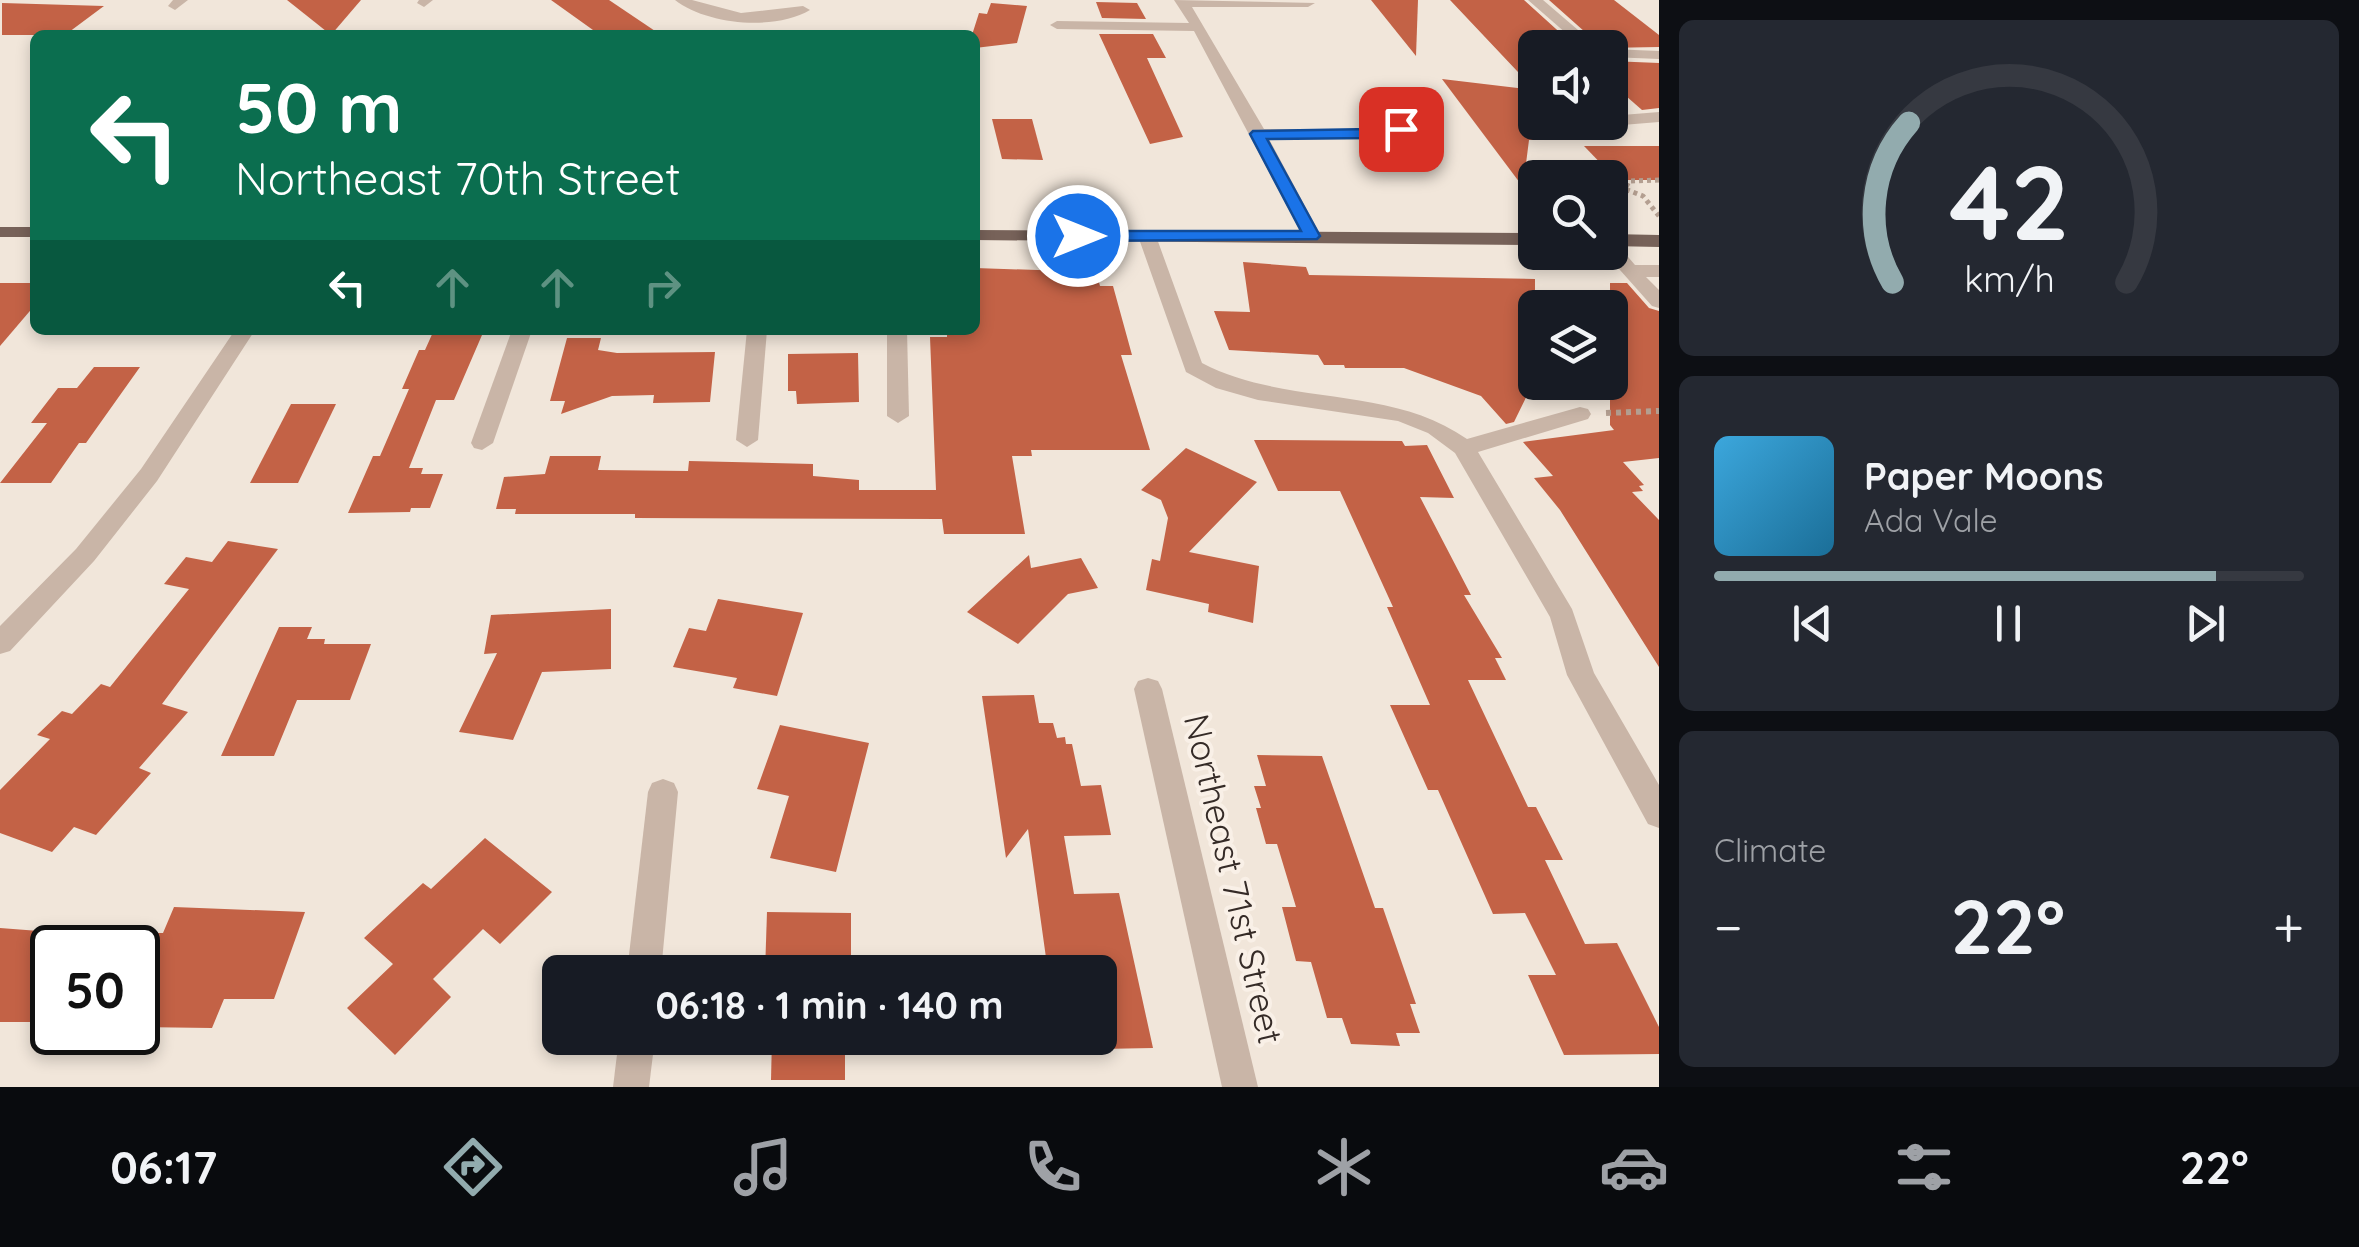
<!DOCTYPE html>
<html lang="en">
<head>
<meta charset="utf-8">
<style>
  :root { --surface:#171b24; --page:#242831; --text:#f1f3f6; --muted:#9ea1a6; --line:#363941; --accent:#92abae }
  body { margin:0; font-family:Quicksand,sans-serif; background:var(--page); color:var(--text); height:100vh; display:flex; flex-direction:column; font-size:38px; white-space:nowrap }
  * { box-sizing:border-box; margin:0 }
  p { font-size:32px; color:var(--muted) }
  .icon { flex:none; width:55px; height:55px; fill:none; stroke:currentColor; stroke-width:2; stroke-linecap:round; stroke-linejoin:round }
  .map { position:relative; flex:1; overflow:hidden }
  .drawer { display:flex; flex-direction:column; gap:20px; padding:20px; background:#0d0f14; width:700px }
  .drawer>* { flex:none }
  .hud { position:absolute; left:30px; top:30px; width:950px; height:305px; border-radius:15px; box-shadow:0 5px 15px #0003; background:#0b6e4f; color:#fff; overflow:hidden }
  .controls { position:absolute; left:1518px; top:30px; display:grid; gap:20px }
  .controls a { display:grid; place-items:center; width:110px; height:110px; border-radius:15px; background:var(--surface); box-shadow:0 5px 15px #0003; font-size:50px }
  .speed { position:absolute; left:30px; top:925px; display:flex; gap:20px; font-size:50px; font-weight:700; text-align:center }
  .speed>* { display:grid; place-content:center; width:130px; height:130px; border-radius:50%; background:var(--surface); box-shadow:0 5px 15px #0003; line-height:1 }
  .speed .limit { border:5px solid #111; border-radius:15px; background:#fff; color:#111 }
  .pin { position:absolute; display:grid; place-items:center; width:85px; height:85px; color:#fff; margin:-42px; border-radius:20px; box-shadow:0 5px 15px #0006 }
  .me { position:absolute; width:110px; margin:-55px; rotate:90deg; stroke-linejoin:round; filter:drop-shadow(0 0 8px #0008) }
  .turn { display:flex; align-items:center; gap:35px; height:210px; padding:0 40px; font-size:45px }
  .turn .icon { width:130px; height:130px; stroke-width:2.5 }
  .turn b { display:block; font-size:70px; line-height:85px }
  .lanes { display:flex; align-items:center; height:95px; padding:0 40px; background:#0003; justify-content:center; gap:50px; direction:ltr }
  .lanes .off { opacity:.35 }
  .big { font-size:75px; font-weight:800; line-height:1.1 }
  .drawer .card { flex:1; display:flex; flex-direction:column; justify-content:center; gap:15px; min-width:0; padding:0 35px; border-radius:15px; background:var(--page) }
  .drawer .dial { align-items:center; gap:0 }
  .dial svg { height:260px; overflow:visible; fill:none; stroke:var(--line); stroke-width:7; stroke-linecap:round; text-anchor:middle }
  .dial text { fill:var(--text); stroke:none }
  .song { display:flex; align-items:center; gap:30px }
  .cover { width:120px; height:120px; border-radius:15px; background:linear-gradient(135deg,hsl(200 70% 55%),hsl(200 70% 35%)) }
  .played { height:10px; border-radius:5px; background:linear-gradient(90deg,var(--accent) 85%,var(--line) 85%) }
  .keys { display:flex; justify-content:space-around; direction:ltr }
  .heat { display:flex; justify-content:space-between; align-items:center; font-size:55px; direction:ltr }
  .trip { position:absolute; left:542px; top:955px; width:575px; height:100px; border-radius:15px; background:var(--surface); box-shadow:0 5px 15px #0003; font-weight:800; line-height:100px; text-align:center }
  .tab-bar { display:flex; height:160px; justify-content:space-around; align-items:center; background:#090b0e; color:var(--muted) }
  .tab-bar .icon { width:70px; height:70px }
  .tab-bar .active { color:var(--accent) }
  .tab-bar b { font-size:45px; color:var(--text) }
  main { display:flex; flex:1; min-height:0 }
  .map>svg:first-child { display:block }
  .building { fill:#c36246 }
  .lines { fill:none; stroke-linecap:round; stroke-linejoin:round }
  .path-far1 { stroke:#b49f91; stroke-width:5; stroke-dasharray:4 4; stroke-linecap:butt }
  .path { stroke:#b49f91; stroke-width:6; stroke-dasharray:5 5; stroke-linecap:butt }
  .minor { fill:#c9b5a7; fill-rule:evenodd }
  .major { fill:#776259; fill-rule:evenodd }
  .route { fill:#1a73e8; stroke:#114b97; stroke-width:2.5 }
  .labels { text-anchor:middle; stroke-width:8; stroke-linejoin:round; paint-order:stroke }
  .near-street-label { font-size:35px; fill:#352b27; stroke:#f9f0e7 }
</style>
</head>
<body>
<main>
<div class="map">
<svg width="1659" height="1087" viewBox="0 0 1659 1087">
  <rect width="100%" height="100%" fill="#f1e6da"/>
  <g class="building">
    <polygon points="287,0 361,0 331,35"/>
    <polygon points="551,0 609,0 661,35 600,35"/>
    <polygon points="1371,0 1418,0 1416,56"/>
    <polygon points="1450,0 1524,0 1577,48 1535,48 1535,140 1529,140 1523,187 1442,79 1535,90"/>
    <polygon points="1549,0 1614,0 1659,35 1659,47 1603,48"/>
    <polygon points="1096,2 1137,3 1146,19 1102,18"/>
    <polygon points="2,3 104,6 65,35 2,35"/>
    <polygon points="991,3 1027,6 1017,43 975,48 975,35 972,35 979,13 987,14"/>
    <polygon points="1099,34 1153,34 1166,58 1147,58 1183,137 1150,144"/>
    <polygon points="1610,61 1659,63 1659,108 1642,110 1610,82"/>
    <polygon points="992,119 1032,119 1043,160 1002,159"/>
    <polygon points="1584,146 1659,146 1659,180 1628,180 1612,175"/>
    <polygon points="1243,262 1306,267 1309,275 1535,279 1535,379 1514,422 1506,424 1481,396 1404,368 1345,368 1344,365 1324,365 1318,355 1229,350 1214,311 1250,312"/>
    <polygon points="975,268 1096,272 1100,286 1113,286 1132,355 1121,355 1150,450 1031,450 1032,456 1012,456 1025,534 944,534 942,519 635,518 635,514 515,514 516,509 496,509 504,477 545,474 550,456 601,456 598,470 688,471 689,461 813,464 813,476 859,480 859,490 936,490 930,337 947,337 947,330 975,330"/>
    <polygon points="0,283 35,283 35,305 0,346"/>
    <polygon points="1610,283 1627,283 1649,308 1659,311 1659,458 1623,462 1644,485 1639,486 1643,491 1632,492 1659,520 1659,667 1560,510 1534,478 1553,476 1523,442 1614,430 1610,425"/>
    <polygon points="434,330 463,330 461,335 482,335 454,400 436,400 409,468 423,468 421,474 443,474 430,508 411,508 410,512 348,513 373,456 380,456 409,389 402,389 419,350 425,350"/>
    <polygon points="567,338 601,338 598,350 617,353 715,352 710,402 653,403 654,395 612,396 561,414 565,401 550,401"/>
    <polygon points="858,353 859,402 797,404 796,391 788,391 788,354"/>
    <polygon points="94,367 140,367 86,443 79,443 51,483 0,483 47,423 31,423 58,388 77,388"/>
    <polygon points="291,404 336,404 298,483 250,483"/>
    <polygon points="1254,440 1402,441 1405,446 1427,445 1454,498 1420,497 1471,595 1464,595 1502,658 1495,658 1506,680 1468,680 1528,807 1536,807 1563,860 1545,860 1585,944 1617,943 1659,1027 1659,1054 1564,1055 1528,975 1556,975 1525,913 1493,914 1438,790 1428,790 1390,705 1430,705 1387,607 1393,607 1340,491 1278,491"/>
    <polygon points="1186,448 1257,482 1189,552 1259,566 1253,623 1208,612 1209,604 1146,590 1152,559 1160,561 1168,518 1161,500 1141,490"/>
    <polygon points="228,541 278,549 162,704 188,712 139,768 151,773 96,835 74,827 52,852 0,833 0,790 50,739 37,735 62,711 72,714 101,684 110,687 189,589 164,584 186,557 212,562"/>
    <polygon points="1029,555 1031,568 1081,558 1098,588 1068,594 1018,644 967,612"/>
    <polygon points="718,599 803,613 777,696 733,688 737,678 673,667 689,628 706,631"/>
    <polygon points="611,609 611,669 542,672 513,740 459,732 497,653 484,654 491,615"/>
    <polygon points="279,627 312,627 307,639 325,639 324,644 371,644 350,700 297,700 274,756 221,756"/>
    <polygon points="1034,695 1039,723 1053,723 1057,738 1065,737 1066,744 1072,744 1081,786 1101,785 1111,835 1064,836 1074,894 1119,893 1153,1048 1100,1049 1100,972 1048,972 1028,829 1006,858 982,696"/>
    <polygon points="780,725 869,743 836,872 770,858 789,796 757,789"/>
    <polygon points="1257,755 1322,756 1375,908 1383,908 1416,1004 1410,1004 1420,1033 1396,1033 1400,1046 1351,1044 1342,1018 1327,1018 1311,962 1296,961 1282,907 1296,907 1277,844 1266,844 1256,808 1261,808 1254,786 1266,786"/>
    <polygon points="485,838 552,892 500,944 483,929 433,979 451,997 395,1055 347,1008 393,964 364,938 423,883 431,889"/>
    <polygon points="174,907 305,912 274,999 224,999 212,1028 138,1027 138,933 163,933"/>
    <polygon points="767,912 851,913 851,972 765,972"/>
    <polygon points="0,928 52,932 52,1022 0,1022"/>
    <polygon points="772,1038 845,1038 845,1080 771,1080"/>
  </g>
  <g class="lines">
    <polyline class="path-far1" points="1659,180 1629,181 1625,189 1643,196 1659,216"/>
    <polyline class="path" points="1606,413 1659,411"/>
    <g class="minor">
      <polygon points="173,0 188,0 175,10 168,6"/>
      <polygon points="419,0 433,0 424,7 417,3"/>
      <path d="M675,0H692L741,13L803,6L810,10C775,31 707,25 675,0Z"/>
      <polygon points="1174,0 1315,3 1308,7 1192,7 1264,129 1372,129 1401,124 1409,129 1372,139 1269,139 1321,236 1318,240 1312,241 1303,236 1194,31 1057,29 1050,25 1057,21 1189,23"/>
      <polygon points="1528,0 1543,0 1599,48 1583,48"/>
      <polygon points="1610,49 1659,51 1659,59 1610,57"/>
      <polygon points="1659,112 1659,122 1610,126 1603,122 1610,122 1610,116"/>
      <polygon points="1568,122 1601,122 1568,128"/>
      <path d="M1147,231L1156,236L1202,363C1286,407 1389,384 1467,439L1580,407L1588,409L1591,414L1588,419L1478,452L1572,609L1594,673L1659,785V828L1648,824L1567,675L1550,617L1455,453L1428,433L1398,421L1258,400L1216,388L1186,372L1138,236Z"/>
      <polygon points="1610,242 1617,244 1635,265 1659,265 1659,277 1646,277 1659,290 1659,308 1652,306 1604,252 1610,252"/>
      <polygon points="235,330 255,330 157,481 94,561 10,651 0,654 0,626 76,549 141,469"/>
      <polygon points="512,330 532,330 493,443 482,450 474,448 471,443"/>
      <polygon points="747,330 767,330 758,440 747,447 736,440"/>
      <polygon points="887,330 907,330 909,416 898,423 887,416"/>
      <polygon points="1148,678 1158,681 1162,689 1258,1087 1222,1087 1134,689 1138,681"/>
      <polygon points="663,779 674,783 678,792 661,972 627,972 648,792 652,783"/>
      <polygon points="619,1038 655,1038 649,1087 613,1087"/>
    </g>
    <g class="major">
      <rect x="0" y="227" width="35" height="10"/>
      <polygon points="975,230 1535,233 1535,245 975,240"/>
      <polygon points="1610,234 1659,235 1659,247 1610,246"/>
    </g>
  </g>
  <polygon class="route" points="1401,125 1406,126 1406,132 1372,138 1267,139 1320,236 1317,239 1078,241 1070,236 1078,231 1301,231 1250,134 1253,131 1372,129"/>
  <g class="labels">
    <g class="near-street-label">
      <text transform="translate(1233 879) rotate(77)" y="12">Northeast 71st Street</text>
    </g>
  </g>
</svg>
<div class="controls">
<a><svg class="icon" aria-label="sound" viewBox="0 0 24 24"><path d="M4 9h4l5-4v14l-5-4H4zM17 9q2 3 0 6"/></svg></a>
<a><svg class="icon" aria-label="search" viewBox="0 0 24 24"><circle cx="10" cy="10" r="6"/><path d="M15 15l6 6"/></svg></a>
<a><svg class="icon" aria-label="layers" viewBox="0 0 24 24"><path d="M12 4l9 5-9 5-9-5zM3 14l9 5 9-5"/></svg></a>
</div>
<div class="speed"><div class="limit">50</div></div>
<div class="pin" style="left:1401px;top:129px;background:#d93025"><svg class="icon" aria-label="arrive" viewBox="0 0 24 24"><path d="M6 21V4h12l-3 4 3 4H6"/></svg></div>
<svg class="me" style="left:1078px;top:236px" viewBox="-20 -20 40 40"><circle r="17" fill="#1a73e8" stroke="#fff" stroke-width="3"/><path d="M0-11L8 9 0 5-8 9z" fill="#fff"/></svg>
<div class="trip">06:18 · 1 min · 140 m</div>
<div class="hud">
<div class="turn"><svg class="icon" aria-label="left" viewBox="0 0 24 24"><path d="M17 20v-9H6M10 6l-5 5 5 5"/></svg><div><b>50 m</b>Northeast 70th Street</div></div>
<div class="lanes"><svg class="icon" aria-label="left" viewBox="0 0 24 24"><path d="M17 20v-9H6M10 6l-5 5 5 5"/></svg><svg class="icon off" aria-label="ahead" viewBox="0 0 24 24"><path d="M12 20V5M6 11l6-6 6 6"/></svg><svg class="icon off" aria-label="ahead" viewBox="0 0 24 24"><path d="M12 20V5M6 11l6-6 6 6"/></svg><svg class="icon off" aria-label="right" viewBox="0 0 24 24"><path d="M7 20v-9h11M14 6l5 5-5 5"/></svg></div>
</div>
</div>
<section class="drawer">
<div class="card dial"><svg viewBox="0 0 100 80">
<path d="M14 69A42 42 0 1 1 86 69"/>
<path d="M14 69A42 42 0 0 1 19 20" stroke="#92abae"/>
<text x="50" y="56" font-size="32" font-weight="700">42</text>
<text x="50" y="72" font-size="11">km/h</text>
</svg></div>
<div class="card">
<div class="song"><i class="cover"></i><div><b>Paper Moons</b><p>Ada Vale</p></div></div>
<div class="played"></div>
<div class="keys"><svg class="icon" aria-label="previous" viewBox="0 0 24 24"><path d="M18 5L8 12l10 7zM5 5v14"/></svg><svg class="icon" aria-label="pause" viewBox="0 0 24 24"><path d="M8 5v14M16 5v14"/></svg><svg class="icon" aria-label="next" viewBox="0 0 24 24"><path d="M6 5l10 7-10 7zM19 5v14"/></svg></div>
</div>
<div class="card"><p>Climate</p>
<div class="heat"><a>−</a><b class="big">22°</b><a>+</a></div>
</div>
</section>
</main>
<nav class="tab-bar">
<b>06:17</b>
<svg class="icon active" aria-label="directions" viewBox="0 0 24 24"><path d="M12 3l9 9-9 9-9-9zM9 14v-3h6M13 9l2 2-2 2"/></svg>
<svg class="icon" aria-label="music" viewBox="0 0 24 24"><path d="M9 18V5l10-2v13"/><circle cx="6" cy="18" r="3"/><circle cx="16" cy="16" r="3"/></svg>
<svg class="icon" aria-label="phone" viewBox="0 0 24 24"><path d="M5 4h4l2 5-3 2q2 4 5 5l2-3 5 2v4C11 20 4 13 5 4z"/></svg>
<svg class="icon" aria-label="climate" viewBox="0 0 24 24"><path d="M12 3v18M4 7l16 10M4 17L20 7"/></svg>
<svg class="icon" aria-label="car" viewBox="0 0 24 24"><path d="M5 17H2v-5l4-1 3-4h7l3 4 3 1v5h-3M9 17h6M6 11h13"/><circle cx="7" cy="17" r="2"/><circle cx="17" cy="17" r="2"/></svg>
<svg class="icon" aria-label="filters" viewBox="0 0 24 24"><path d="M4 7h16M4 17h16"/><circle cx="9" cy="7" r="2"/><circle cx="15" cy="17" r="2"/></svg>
<b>22°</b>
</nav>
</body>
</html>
